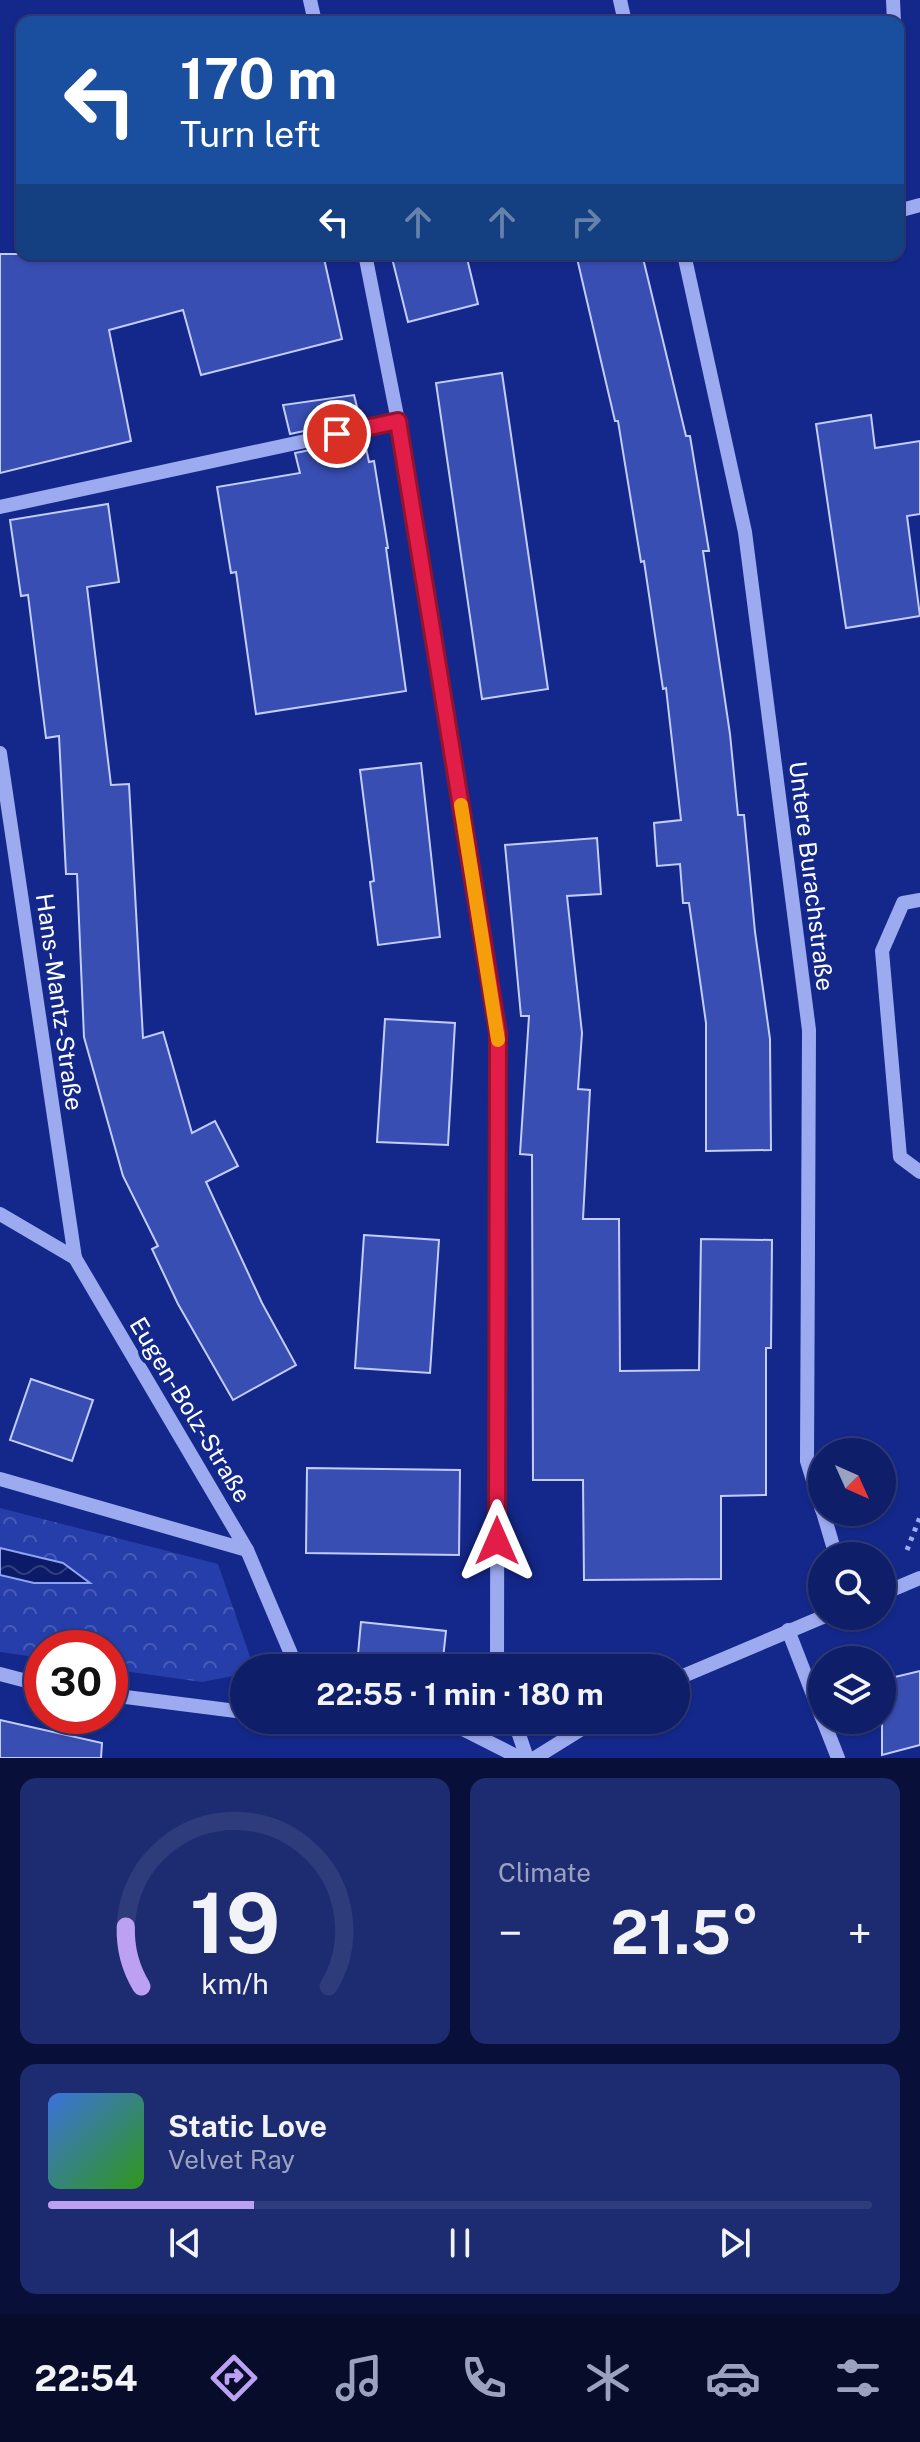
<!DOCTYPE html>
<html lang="en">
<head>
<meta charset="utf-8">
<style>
  :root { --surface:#0f1e68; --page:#1d2b71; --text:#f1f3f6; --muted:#9ba2c0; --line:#2f3c7c; --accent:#bca0f2 }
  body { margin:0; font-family:"Public Sans",sans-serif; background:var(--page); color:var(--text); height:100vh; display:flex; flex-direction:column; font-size:30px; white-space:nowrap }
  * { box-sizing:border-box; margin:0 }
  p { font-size:26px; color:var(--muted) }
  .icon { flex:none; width:44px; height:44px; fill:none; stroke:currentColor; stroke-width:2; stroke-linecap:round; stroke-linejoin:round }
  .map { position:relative; height:1758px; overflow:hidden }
  .sheet { display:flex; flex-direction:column; gap:20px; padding:20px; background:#081039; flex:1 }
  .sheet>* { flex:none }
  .hud { position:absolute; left:16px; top:16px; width:888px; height:244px; border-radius:16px; box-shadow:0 2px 6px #0004,0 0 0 2px var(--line); background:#1a4fa0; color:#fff; overflow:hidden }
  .needle { width:52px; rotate:135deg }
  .controls { position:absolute; left:808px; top:1438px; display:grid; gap:16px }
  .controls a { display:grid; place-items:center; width:88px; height:88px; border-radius:50%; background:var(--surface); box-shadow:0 2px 6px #0004,0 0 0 2px var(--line); font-size:40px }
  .speed { position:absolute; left:24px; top:1630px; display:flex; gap:16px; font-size:40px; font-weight:700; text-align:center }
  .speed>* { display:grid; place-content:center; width:104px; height:104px; border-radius:50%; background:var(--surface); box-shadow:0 2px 6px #0004,0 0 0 2px var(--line); line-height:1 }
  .speed .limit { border:12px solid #d22; background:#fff; color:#111 }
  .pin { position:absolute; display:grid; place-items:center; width:68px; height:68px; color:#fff; margin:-34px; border:4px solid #fff; border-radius:50%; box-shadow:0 2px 8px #0007 }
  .me { position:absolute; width:88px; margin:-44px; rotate:0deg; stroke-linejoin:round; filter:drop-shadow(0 0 6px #0008) }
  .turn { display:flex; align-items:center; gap:28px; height:168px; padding:0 32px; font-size:36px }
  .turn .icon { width:104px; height:104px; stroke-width:2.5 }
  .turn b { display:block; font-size:56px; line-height:68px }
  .lanes { display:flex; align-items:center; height:76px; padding:0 32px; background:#0003; justify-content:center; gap:40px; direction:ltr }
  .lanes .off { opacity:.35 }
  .big { font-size:60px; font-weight:700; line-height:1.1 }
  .sheet .widget { flex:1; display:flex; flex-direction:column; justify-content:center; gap:12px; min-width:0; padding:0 28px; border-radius:16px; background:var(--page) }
  .sheet .dial { align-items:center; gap:0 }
  .dial svg { height:208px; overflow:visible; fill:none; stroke:var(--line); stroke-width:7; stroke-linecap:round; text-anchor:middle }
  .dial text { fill:var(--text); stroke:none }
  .song { display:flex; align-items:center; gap:24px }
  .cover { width:96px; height:96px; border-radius:12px; background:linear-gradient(135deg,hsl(220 70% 55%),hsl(110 70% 35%)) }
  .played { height:8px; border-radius:4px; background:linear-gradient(90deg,var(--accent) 25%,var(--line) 25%) }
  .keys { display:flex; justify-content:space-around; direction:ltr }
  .heat { display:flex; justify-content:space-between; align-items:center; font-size:44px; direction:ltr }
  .sheet .tiles { flex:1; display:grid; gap:20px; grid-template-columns:1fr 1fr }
  .widget:last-child { grid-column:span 2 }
  .trip { position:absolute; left:230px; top:1654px; width:460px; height:80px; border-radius:40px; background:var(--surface); box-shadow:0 2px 6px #0004,0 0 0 2px var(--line); font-weight:700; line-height:80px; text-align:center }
  .tabs { display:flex; height:128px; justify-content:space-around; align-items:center; background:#060c2a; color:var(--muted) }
  .tabs .icon { width:56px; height:56px }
  .tabs .current { color:var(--accent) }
  .tabs b { font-size:36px; color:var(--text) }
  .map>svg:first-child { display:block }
  .forest { fill:url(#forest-crowns) }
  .water { fill:url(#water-waves); stroke:#8ea2f3; stroke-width:2 }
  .building { fill:#384eb2; stroke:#c2cdfb; stroke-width:2 }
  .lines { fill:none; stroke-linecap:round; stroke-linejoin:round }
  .path { stroke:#9cabf0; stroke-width:5; stroke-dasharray:4 6; stroke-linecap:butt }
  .minor { stroke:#9cabf0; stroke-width:14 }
  .route-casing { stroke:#92132f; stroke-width:20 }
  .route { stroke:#e11d48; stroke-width:14 }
  .slow { stroke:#f59e0b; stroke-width:14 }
  .labels { text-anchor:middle; stroke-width:8; stroke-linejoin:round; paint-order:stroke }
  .street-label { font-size:24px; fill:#fff; stroke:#14288b }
</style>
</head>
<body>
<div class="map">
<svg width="920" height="1758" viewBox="0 0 920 1758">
  <defs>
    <pattern id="forest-crowns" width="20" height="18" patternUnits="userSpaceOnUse" patternTransform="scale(2)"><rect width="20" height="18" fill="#263eaa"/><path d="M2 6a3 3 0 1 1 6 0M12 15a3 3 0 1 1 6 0" fill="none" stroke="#475bb7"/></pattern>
    <pattern id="water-waves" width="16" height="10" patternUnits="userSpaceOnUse" patternTransform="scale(2)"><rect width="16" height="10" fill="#0c1b67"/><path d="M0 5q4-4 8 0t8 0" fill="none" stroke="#303d7e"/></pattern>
  </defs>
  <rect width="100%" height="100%" fill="#14288b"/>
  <polygon class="forest" points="0,1508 218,1564 254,1668 244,1668 244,1674 202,1682 110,1669 110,1648 42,1648 42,1658 0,1652"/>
  <polygon class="water" points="0,1548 63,1563 90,1583 34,1583 0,1575"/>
  <g class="building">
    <polygon points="0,254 323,254 342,339 201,375 183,310 109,330 131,441 0,473"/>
    <polygon points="391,254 466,254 478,304 408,322"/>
    <polygon points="576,254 642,254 686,436 690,436 709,551 703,551 730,734 738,815 744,815 755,932 770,1039 771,1150 706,1151 706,1023 689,903 683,903 680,864 657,866 654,823 681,820 666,688 663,689 644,561 641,562 618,421 615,421"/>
    <polygon points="502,373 548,689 482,699 436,383"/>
    <polygon points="354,395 360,419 290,434 283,405"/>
    <polygon points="871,415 875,448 920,441 920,514 907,516 920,616 846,628 816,424"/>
    <polygon points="364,439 369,462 374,461 388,548 386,548 406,691 256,714 236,572 231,573 217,487 300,473 295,453"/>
    <polygon points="108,504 119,582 87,587 111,785 129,784 143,1038 163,1032 192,1133 215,1121 238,1166 206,1182 262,1303 296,1365 233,1400 178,1304 152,1249 158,1246 123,1176 84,1037 77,874 66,874 59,736 46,738 28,595 21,596 10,520"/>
    <polygon points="421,763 440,937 378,945 370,882 374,881 360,770"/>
    <polygon points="597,838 601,894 567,896 582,1033 578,1089 590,1090 583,1219 619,1219 620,1371 699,1370 701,1239 772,1240 771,1348 766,1348 766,1495 721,1496 721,1579 584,1580 583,1480 533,1480 532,1155 520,1154 529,1016 521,1016 505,845"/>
    <polygon points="385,1019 455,1023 448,1145 377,1142"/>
    <polygon points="364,1235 439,1240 430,1373 355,1368"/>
    <polygon points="31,1379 93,1400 72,1461 10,1440"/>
    <polygon points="307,1468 460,1470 459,1555 306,1553"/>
    <polygon points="361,1622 446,1631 442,1668 391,1668 357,1665"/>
    <polygon points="920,1671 920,1745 882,1755 882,1680"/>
    <polygon points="0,1720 102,1743 101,1758 0,1758"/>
  </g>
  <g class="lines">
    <polyline class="path" points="907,1550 920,1517"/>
    <g class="minor">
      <polyline points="310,0 315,22"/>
      <polyline points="620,0 625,22"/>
      <polyline points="893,0 894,22"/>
      <polyline points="898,211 920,205"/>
      <polyline points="365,254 398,421 498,1033 497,1668"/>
      <polyline points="684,254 745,532 809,1030 807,1461 822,1510"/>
      <polyline points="0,507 398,421"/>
      <polyline points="0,753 75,1258"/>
      <polyline points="920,900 903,903 882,951 900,1157 920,1172"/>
      <polyline points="0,1214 75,1258 247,1550 297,1668"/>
      <polyline points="0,1479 247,1550"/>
      <polyline points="823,1512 836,1556"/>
      <polyline points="882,1594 920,1578"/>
      <polyline points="788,1630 822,1718"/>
      <polyline points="0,1674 42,1685"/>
      <polyline points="676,1679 825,1616"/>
      <polyline points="110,1695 244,1712"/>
      <polyline points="445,1720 520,1758"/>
      <polyline points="514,1720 527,1758"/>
      <polyline points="823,1720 838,1758"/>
      <polyline points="535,1758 596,1720"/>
    </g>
  </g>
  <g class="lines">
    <defs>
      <polyline id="route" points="337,434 398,421 498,1033 497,1541"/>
    </defs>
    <use href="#route" class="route-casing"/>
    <use href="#route" class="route"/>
    <polyline class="slow" points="461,805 498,1040"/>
  </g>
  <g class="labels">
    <g class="street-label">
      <text transform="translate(811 876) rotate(83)" y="8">Untere Burachstraße</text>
      <text transform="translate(59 1002) rotate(82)" y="8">Hans-Mantz-Straße</text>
      <text transform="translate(190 1410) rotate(59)" y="8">Eugen-Bolz-Straße</text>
    </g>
  </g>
</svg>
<div class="controls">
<a><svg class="needle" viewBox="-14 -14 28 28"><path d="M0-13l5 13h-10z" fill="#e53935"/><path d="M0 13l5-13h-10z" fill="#9ba2c0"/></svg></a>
<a><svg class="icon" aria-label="search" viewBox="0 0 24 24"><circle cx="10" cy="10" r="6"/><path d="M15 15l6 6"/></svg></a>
<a><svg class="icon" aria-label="layers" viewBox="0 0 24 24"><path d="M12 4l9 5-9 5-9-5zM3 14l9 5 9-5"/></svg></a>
</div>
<div class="speed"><div class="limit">30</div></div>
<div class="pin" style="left:337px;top:434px;background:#d93025"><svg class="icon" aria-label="arrive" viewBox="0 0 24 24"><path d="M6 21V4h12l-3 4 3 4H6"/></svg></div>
<svg class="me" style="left:497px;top:1541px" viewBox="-20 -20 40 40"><path d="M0-17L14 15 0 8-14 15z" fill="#e11d48" stroke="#fff" stroke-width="4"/></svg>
<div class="trip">22:55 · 1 min · 180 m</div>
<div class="hud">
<div class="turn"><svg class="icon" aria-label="left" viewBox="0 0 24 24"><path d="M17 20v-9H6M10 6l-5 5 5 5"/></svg><div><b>170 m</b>Turn left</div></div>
<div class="lanes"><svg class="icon" aria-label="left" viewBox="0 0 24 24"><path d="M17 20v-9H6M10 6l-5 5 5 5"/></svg><svg class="icon off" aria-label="ahead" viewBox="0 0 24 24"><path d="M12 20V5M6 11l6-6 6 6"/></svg><svg class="icon off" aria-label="ahead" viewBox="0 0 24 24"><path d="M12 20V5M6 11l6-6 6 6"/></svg><svg class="icon off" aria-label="right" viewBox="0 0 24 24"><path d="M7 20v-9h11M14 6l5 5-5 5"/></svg></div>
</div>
</div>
<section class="sheet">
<div class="tiles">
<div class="widget dial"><svg viewBox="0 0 100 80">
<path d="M14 69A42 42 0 1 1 86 69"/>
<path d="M14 69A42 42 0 0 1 8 46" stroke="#bca0f2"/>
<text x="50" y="56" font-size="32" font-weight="700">19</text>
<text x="50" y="72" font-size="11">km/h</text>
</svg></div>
<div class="widget"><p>Climate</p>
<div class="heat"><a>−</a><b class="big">21.5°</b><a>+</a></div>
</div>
<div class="widget">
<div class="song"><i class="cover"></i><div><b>Static Love</b><p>Velvet Ray</p></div></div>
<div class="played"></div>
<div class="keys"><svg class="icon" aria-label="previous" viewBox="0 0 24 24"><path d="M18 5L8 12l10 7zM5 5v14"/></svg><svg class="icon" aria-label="pause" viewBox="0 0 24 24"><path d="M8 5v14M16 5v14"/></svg><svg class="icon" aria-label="next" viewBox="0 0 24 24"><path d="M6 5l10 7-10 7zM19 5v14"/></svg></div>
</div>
</div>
</section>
<nav class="tabs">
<b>22:54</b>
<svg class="icon current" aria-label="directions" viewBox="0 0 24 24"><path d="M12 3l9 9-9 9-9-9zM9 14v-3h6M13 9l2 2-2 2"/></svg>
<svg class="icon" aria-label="music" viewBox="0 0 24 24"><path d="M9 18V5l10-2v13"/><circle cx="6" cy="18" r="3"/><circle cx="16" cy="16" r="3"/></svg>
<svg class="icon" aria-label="phone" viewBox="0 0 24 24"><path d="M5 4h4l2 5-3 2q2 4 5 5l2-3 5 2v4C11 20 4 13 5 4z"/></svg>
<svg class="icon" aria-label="climate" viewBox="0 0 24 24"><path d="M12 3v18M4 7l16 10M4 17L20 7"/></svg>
<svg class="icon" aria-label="car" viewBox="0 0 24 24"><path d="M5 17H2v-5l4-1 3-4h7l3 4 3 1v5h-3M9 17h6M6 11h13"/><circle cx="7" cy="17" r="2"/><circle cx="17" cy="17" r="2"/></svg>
<svg class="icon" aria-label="filters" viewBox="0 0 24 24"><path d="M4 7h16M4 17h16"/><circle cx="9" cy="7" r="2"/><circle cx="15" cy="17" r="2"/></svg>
</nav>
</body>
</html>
